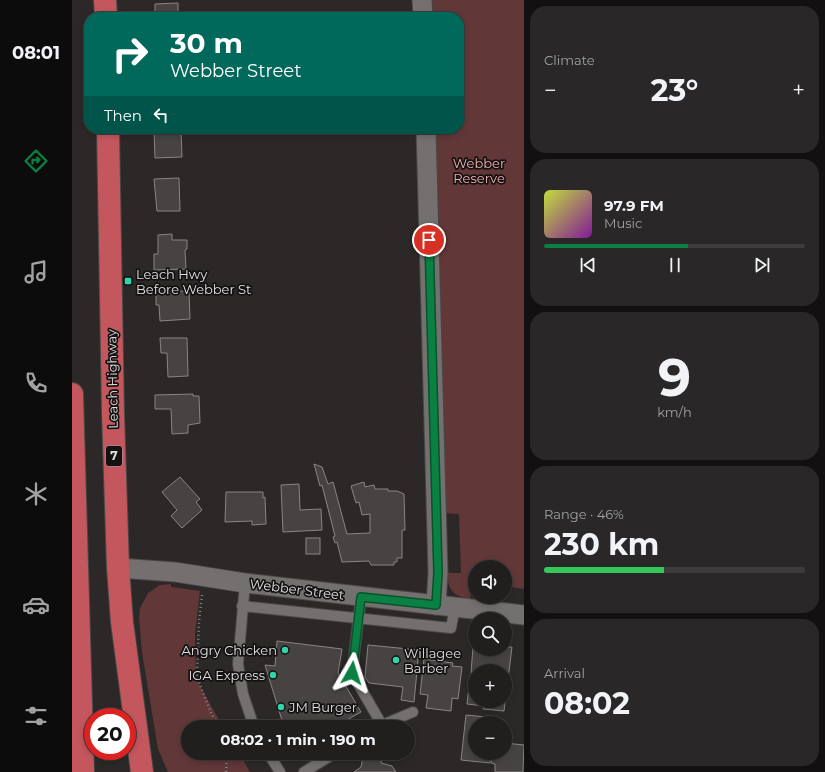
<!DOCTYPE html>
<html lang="en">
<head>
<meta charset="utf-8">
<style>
  :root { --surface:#211e1e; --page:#292727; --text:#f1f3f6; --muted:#a2a2a4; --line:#3e3c3c; --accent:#0b8043 }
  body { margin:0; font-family:Montserrat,sans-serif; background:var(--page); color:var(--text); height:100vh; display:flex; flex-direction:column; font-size:15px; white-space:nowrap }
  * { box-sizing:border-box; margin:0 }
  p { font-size:13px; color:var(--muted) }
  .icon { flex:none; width:22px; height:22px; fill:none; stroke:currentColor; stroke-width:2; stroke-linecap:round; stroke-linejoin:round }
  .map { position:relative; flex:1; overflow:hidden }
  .panel { display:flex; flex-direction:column; gap:6px; padding:6px; background:#121010; width:301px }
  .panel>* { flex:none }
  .banner { position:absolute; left:12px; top:12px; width:380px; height:122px; border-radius:16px; box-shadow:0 2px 6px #0003,0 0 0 1px var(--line); background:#00695c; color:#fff; overflow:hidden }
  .buttons { position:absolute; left:396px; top:560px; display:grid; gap:8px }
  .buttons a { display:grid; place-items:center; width:44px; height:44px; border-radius:50%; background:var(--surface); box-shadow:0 2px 6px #0003,0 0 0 1px var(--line); font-size:20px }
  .speed { position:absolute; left:12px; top:708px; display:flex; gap:8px; font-size:20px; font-weight:700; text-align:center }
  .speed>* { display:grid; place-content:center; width:52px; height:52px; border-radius:50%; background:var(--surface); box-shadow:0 2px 6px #0003,0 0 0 1px var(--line); line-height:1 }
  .speed .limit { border:6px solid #d22; background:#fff; color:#111 }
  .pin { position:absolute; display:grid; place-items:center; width:34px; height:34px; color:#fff; margin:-17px; border:2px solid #fff; border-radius:50%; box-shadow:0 1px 4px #0007 }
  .me { position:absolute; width:44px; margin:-22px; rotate:6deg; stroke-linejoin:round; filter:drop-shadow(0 0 3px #0008) }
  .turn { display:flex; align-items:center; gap:14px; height:84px; padding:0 20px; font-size:18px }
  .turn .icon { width:52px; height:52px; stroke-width:2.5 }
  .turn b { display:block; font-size:28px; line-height:34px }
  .then { display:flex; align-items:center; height:38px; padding:0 20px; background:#0003; gap:8px; font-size:15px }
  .big { font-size:30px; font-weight:700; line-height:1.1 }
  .panel .card { flex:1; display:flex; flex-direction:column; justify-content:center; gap:6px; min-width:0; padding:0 14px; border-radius:16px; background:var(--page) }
  .panel .dial { align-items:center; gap:0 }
  .dial b { font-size:52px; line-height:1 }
  .song { display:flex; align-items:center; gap:12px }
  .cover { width:48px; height:48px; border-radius:6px; background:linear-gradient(135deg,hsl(70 70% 55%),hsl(290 70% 35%)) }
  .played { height:4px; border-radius:2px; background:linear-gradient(90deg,var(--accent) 55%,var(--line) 55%) }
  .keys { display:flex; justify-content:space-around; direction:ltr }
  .heat { display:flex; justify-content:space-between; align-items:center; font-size:22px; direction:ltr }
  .charge { height:6px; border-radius:3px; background:linear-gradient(90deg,#34c759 46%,var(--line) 0) }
  .trip { position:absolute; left:109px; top:720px; width:234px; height:40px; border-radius:20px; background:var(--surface); box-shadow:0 2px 6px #0003,0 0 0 1px var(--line); font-weight:700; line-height:40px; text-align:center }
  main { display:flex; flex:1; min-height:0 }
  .dock { display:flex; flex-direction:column; width:72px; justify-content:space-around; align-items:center; background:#0d0c0c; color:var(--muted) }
  .dock .icon { width:28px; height:28px }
  .dock .current { color:var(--accent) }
  .dock b { font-size:18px; color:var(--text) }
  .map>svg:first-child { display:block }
  .green { fill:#613738 }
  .building { fill:#474343; stroke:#8a8585 }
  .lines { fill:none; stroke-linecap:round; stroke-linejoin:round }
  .service-casing { stroke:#4a4747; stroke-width:12 }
  .minor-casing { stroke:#4a4747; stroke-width:21 }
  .trunk-casing { stroke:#4a4747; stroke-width:24 }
  .path { stroke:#868383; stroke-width:2.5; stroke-dasharray:1 3; stroke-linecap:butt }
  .service { stroke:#74706f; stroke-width:10 }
  .minor { stroke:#74706f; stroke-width:19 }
  .trunk { stroke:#c4575e; stroke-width:22 }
  .route-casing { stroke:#07532c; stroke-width:10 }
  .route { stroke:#0b8043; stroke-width:7 }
  .poi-dot { fill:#32d4a9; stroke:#131111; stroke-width:1.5 }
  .labels { text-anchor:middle; stroke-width:3.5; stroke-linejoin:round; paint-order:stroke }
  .shield { fill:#131111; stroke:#a4a1a1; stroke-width:1 }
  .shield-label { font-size:12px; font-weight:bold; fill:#e2dfdf }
  .park-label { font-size:13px; fill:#f5b0af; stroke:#131111 }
  .poi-label { font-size:13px; fill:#e2dfdf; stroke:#131111; text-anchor:start }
  .street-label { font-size:13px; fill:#e2dfdf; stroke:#131111 }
</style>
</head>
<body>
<main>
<nav class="dock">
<b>08:01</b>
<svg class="icon current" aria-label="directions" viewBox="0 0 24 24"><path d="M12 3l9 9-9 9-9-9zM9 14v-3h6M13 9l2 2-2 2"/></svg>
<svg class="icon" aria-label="music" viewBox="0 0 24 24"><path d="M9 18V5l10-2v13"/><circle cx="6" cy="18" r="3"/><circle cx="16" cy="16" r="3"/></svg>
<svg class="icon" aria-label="phone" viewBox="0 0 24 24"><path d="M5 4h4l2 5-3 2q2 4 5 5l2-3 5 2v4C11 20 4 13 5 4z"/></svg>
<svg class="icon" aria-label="climate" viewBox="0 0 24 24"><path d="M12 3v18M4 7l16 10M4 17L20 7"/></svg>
<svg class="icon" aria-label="car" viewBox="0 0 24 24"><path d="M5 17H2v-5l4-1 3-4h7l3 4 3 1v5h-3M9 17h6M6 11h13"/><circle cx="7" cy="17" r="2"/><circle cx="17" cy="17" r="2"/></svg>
<svg class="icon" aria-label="filters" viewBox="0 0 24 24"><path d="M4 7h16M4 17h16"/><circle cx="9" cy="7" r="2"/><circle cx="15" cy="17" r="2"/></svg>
</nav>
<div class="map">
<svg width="452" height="772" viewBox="0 0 452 772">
  <rect width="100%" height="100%" fill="#2c2828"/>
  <g class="green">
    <path d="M358,0H452V589L433,586V567H403V583L401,582L398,599C381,596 376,590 375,573H389L387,514L372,513L362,129H387V17H359Z"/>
    <polygon points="99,584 99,587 128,591 123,634 124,679 151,727 116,727 116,753 167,753 178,772 96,772 86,749 70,652 67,617 68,608 76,593 88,585"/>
  </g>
  <g class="building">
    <polygon points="106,3 106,13 113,13 113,17 83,17 83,4"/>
    <polygon points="82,129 109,129 110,157 83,158"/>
    <polygon points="107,178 108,211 85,211 82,179"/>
    <polygon points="100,234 100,240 115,240 115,249 113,250 114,269 82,270 82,254 86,254 86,235"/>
    <polygon points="110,291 117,292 118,319 88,321 87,305 84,305 84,292"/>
    <polygon points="88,338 115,338 116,376 96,377 95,353 89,353"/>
    <polygon points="121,394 121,396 127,396 128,423 116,425 116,433 100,434 99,409 83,409 83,395"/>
    <polygon points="242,464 250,467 256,484 261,482 275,534 298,533 298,514 290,515 287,502 284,503 279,486 292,482 293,487 302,485 303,489 316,489 316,491 325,491 332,494 333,530 330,530 330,558 325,558 325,562 322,562 322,565 299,565 297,561 270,562 265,542 263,543 261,537 263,536 250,485 248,486"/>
    <polygon points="108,477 128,499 124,502 130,510 110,528 99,516 105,510 90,492"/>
    <polygon points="227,484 228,510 249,509 250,530 211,532 209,485"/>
    <polygon points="154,492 191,492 191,498 193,497 194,524 180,525 180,521 153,522"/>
    <rect x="234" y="538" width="14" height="16"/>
    <polygon points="205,641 270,649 266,673 289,712 262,727 212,727 193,665 203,666"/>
    <polygon points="296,645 347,650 342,702 329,700 331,687 297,683 293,677"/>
    <polygon points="401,647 403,649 440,647 436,679 433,678 433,671 403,671 403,673 399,673"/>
    <polygon points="352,659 381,663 380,666 390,667 386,699 380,698 379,711 354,708 356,695 348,694"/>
    <polygon points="398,678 403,678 403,701 433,701 433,680 436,680 432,711 411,709 412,706 395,704"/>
    <polygon points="394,715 414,717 414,723 403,723 403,753 419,753 418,763 389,760"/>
    <polygon points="433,743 452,745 451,772 423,772 423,764 419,763 420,753 433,753"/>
    <polygon points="292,753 310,757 309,763 320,766 324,772 282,772 289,767"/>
  </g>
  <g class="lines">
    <defs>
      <g id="service">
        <polyline points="173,583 166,664 171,694 182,727"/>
        <polyline points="289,597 280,673 310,725 306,727"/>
        <polyline points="170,606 379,628 383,607"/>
        <polyline points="310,725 341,712"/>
        <polyline points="196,753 208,772"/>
        <polyline points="232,772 263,753"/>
      </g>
      <g id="minor">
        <polyline points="350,0 351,17"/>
        <polyline points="354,129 366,573 364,605"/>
        <polyline points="46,568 103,572 173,583 452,615"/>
      </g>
      <g id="trunk">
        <polyline points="33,0 34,17"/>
        <polyline points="36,129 41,413 46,568 50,622 70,772"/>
        <polyline points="0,394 11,772"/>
      </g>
    </defs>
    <use href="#service" class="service-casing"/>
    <use href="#minor" class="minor-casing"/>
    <use href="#trunk" class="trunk-casing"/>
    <g class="path">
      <polyline points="130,595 127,621 125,677 139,713 148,727"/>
      <polyline points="154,772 155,753"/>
    </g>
    <use href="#service" class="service"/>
    <use href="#minor" class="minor"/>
    <use href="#trunk" class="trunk"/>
  </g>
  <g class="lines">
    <defs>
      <polyline id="route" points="280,673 289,597 364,605 366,573 357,240"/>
    </defs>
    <use href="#route" class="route-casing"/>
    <use href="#route" class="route"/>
  </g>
  <g class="poi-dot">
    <rect x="52" y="277" width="8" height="8" rx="2"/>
    <circle cx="213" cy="650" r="4"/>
    <circle cx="324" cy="660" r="4"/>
    <circle cx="201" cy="675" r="4"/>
    <circle cx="209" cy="707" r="4"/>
  </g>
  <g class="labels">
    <rect class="shield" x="34" y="446" width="16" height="20" rx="3"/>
    <g class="shield-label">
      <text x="42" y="460">7</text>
    </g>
    <g class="park-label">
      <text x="407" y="168">Webber<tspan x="407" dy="15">Reserve</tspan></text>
    </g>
    <g class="poi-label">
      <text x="64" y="279">Leach Hwy<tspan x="64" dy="15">Before Webber St</tspan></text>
      <text x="205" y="655" text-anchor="end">Angry Chicken</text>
      <text x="332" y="658">Willagee<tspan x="332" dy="15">Barber</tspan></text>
      <text x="193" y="680" text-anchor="end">IGA Express</text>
      <text x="217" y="712">JM Burger</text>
    </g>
    <g class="street-label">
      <text transform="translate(40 379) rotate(-91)" y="5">Leach Highway</text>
      <text transform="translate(225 589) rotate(7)" y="5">Webber Street</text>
    </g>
  </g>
</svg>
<div class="buttons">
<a><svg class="icon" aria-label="sound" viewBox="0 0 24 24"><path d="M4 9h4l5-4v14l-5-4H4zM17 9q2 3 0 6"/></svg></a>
<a><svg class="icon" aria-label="search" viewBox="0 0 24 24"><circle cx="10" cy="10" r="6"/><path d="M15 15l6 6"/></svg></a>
<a>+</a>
<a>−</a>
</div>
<div class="speed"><div class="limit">20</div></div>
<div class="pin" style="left:357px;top:240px;background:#d93025"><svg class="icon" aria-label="arrive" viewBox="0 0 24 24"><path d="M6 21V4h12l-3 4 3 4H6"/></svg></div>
<svg class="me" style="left:280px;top:673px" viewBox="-20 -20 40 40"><path d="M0-17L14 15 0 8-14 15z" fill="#0b8043" stroke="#fff" stroke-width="4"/></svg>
<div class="trip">08:02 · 1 min · 190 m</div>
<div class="banner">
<div class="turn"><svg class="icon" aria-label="right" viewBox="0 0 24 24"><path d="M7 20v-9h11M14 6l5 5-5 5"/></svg><div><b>30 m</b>Webber Street</div></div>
<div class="then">Then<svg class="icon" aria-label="left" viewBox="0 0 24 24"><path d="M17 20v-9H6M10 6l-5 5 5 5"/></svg></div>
</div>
</div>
<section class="panel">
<div class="card"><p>Climate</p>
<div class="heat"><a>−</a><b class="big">23°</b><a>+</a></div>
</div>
<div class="card">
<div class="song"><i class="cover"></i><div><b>97.9 FM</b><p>Music</p></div></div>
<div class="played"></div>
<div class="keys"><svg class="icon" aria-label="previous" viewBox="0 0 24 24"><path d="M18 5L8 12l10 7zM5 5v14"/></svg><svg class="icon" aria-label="pause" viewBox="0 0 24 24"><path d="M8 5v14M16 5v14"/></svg><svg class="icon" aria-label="next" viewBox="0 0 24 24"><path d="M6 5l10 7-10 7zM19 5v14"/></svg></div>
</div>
<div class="card dial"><b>9</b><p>km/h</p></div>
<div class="card"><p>Range · 46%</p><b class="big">230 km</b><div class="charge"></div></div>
<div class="card"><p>Arrival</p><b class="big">08:02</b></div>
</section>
</main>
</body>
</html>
